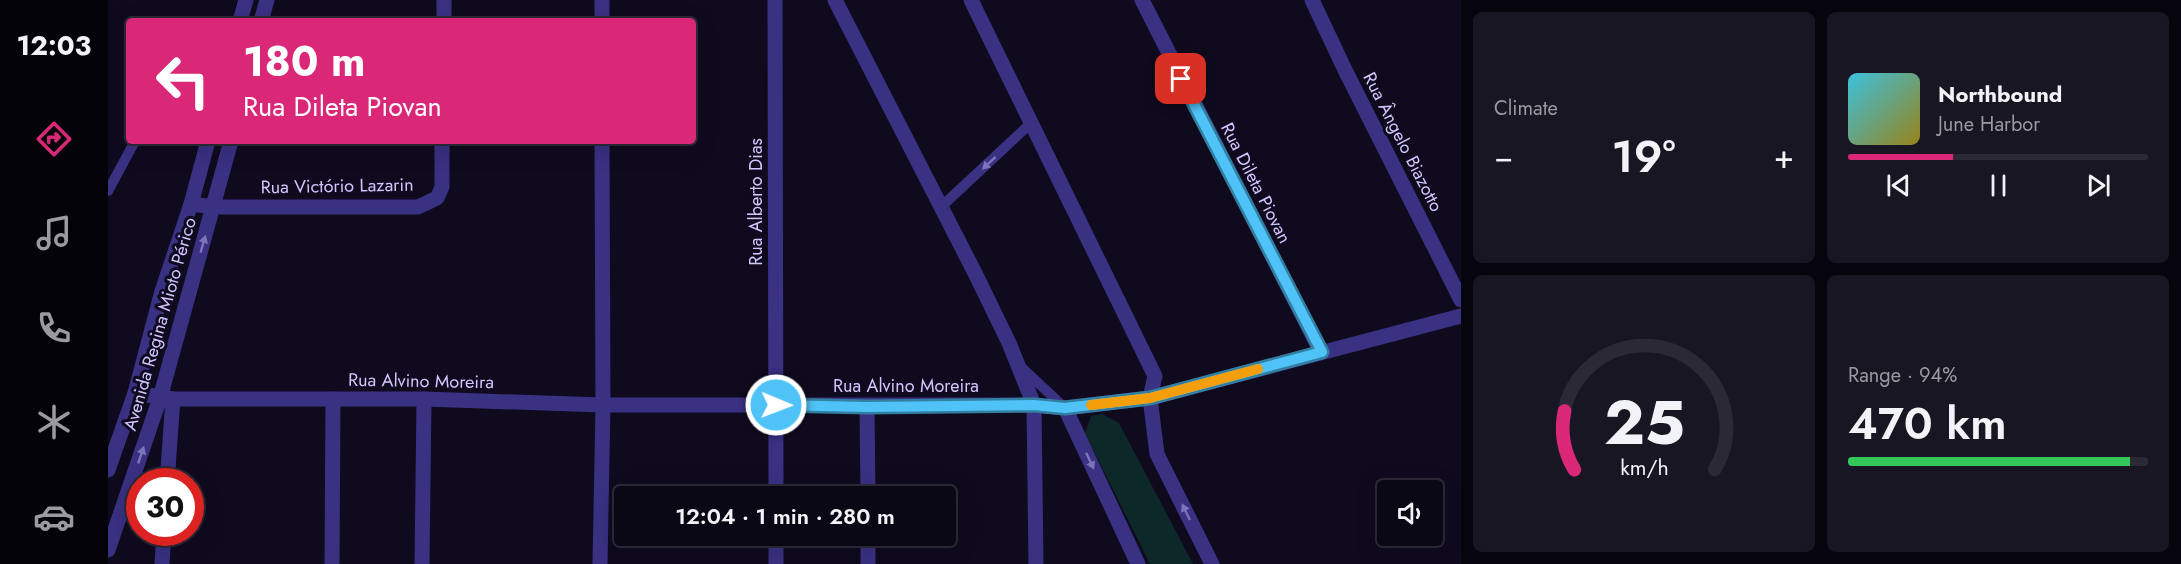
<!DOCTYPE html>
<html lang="en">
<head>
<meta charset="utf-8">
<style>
  :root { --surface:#0b0816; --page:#191623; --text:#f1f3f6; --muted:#9a9aa1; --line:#2b2935; --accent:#db2777 }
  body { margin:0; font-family:Jost,sans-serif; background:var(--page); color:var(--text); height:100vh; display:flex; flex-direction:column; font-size:22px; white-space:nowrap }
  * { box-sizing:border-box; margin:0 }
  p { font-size:20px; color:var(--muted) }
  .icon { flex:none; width:33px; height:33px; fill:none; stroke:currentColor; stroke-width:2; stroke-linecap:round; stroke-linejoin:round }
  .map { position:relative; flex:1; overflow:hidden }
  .drawer { display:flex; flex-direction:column; gap:12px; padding:12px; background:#06040c; width:720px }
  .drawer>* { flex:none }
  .guide { position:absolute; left:18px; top:18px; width:570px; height:126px; border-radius:6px; box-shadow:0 6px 24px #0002,0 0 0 2px var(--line); background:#db2777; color:#fff; overflow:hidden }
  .fabs { position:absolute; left:1269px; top:480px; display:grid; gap:12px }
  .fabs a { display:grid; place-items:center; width:66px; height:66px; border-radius:6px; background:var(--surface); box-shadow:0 6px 24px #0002,0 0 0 2px var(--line); font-size:30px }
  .speed { position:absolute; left:18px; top:468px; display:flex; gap:12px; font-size:30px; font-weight:700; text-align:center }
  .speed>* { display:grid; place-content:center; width:78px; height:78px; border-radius:50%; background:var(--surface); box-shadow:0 6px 24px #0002,0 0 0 2px var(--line); line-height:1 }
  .speed .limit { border:9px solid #d22; background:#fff; color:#111 }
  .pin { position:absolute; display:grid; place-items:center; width:51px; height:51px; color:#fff; margin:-26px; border-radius:12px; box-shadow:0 3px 9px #0006 }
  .me { position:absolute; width:66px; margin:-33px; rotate:91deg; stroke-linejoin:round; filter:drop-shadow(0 0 4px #0008) }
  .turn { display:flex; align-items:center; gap:21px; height:126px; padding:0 18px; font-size:27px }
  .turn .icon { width:78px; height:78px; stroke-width:2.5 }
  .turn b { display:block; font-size:42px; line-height:51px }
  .big { font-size:45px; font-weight:600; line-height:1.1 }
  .drawer .widget { flex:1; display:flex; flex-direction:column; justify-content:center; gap:9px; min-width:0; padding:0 21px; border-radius:9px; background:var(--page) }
  .drawer .dial { align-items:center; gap:0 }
  .dial svg { height:156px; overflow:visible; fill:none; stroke:var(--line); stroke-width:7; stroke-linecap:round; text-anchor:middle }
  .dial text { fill:var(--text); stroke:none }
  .song { display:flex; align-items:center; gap:18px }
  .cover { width:72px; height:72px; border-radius:9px; background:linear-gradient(135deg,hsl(190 70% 55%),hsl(50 70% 35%)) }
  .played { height:6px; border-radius:3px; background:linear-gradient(90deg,var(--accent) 35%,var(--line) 35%) }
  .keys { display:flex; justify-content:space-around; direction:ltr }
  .heat { display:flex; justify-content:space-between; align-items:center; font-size:33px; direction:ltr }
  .charge { height:9px; border-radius:4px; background:linear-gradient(90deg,#34c759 94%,var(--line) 0) }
  .drawer .tiles { flex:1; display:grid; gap:12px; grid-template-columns:repeat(2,1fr) }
  .trip { position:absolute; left:506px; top:486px; width:342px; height:60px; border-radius:6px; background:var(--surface); box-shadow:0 6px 24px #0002,0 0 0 2px var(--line); font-weight:600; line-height:60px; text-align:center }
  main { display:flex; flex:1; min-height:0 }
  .menu { display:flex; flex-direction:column; width:108px; justify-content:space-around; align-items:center; background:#040309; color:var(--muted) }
  .menu .icon { width:42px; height:42px }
  .menu .active { color:var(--accent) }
  .menu b { font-size:27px; color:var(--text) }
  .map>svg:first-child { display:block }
  .green { fill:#0d2829 }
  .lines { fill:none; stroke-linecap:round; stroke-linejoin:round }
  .service { stroke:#393182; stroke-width:10 }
  .minor { stroke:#393182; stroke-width:15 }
  .tertiary { stroke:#393182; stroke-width:15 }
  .oneway { fill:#7d74ba }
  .route-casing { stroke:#337fa1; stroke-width:15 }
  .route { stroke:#4fc3f7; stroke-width:10 }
  .slow { stroke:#f59e0b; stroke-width:10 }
  .labels { text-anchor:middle; stroke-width:6; stroke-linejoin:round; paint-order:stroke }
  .street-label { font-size:18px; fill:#d1c7ff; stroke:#0f0a1e }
</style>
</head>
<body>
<main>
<nav class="menu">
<b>12:03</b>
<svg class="icon active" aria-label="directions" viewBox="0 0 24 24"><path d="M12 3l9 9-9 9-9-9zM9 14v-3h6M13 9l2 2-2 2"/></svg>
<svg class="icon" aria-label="music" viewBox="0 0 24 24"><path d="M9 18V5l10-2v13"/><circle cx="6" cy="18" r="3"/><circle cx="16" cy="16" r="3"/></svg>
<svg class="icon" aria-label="phone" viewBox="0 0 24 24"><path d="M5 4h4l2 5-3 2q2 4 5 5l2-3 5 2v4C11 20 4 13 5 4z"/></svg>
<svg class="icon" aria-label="climate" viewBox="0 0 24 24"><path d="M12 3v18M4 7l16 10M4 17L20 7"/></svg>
<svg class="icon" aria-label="car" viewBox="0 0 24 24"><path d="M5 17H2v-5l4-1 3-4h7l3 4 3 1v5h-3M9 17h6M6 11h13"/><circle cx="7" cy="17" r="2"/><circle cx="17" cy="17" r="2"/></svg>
</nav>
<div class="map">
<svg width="1353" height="564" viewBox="0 0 1353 564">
  <rect width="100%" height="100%" fill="#0f0a1e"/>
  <polygon class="green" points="994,414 1011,423 1085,564 1042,564 977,433 983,416"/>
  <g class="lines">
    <g class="service">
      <polyline points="0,191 27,141"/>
      <polyline points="833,207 923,123"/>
      <polyline points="912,366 957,408"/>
    </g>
    <g class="minor">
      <polyline points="494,0 494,21"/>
      <polyline points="667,0 668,496"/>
      <polyline points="727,0 868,275 901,343 926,405 928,564"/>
      <polyline points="863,0 1047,376 1042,398 1049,454 1104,564"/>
      <polyline points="1034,0 1213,352"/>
      <polyline points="1204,0 1238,72 1353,300"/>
      <polyline points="336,21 336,0"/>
      <polyline points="83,204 106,207 310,207 329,198 334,187 334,141"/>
      <polyline points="27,393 65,399 316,399 495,405 926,405 957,408 1042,398 1353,316"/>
      <polyline points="759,407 760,496"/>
      <polyline points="957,408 1030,564"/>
      <polyline points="59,482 65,399"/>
      <polyline points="760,536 760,564"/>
      <polyline points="54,564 56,532"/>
      <polyline points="224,564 225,399"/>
      <polyline points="314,564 316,399"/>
      <polyline points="492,564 495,405 494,141"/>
      <polyline points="668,564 668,536"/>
    </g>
    <g class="tertiary">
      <polyline points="132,21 138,0"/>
      <polyline points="153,21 159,0"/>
      <polyline points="0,470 27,393 54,291 83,204 100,141"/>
      <polyline points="0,550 52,398 123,141"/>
    </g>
  </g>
  <defs><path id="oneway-solid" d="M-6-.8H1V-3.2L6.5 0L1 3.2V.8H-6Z" transform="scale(1.5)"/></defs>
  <g class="oneway">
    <use href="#oneway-solid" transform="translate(881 163) rotate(137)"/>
    <use href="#oneway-solid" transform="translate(95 244) rotate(-74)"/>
    <use href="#oneway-solid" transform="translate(33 455) rotate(-71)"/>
    <use href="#oneway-solid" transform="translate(982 461) rotate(65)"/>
    <use href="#oneway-solid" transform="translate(1078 512) rotate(-116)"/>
  </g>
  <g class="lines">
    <defs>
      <polyline id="route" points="668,405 759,407 926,405 957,408 1042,398 1214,352 1073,79"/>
    </defs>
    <use href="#route" class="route-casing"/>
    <use href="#route" class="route"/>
    <polyline class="slow" points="983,405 1042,398 1150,369"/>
  </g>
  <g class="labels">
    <g class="street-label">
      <text transform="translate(1295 142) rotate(63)" y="6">Rua Ângelo Biazotto</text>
      <text transform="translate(1148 183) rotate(63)" y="6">Rua Dileta Piovan</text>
      <text transform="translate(229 186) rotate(-1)" y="6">Rua Victório Lazarin</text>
      <text transform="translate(648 202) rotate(-90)" y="6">Rua Alberto Dias</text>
      <text transform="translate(52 324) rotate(-74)" y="6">Avenida Regina Mioto Périco</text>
      <text transform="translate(313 381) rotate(1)" y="6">Rua Alvino Moreira</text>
      <text x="798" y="392">Rua Alvino Moreira</text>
    </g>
  </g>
</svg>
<div class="fabs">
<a><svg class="icon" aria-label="sound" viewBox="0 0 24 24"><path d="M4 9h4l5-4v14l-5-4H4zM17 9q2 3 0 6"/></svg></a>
</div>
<div class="speed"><div class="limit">30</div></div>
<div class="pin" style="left:1073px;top:79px;background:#d93025"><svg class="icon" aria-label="arrive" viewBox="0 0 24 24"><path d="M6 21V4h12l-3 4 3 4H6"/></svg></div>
<svg class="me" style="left:668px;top:405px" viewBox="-20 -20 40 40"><circle r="17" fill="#4fc3f7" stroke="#fff" stroke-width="3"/><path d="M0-11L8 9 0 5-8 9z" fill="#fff"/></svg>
<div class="trip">12:04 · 1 min · 280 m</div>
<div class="guide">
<div class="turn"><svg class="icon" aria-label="left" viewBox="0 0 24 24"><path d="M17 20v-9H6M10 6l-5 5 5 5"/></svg><div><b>180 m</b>Rua Dileta Piovan</div></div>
</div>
</div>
<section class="drawer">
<div class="tiles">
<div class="widget"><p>Climate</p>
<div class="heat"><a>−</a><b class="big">19°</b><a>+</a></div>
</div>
<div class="widget">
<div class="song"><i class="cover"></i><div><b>Northbound</b><p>June Harbor</p></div></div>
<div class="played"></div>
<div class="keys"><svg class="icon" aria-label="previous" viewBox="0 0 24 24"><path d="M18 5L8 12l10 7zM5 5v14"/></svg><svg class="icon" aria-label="pause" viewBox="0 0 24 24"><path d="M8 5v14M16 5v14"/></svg><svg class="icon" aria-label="next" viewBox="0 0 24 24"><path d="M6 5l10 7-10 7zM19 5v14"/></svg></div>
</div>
<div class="widget dial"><svg viewBox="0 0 100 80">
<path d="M14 69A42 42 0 1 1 86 69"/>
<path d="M14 69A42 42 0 0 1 9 39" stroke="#db2777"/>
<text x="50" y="56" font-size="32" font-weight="700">25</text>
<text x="50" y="72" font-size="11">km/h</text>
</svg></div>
<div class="widget"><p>Range · 94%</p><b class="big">470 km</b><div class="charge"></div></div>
</div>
</section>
</main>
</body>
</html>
